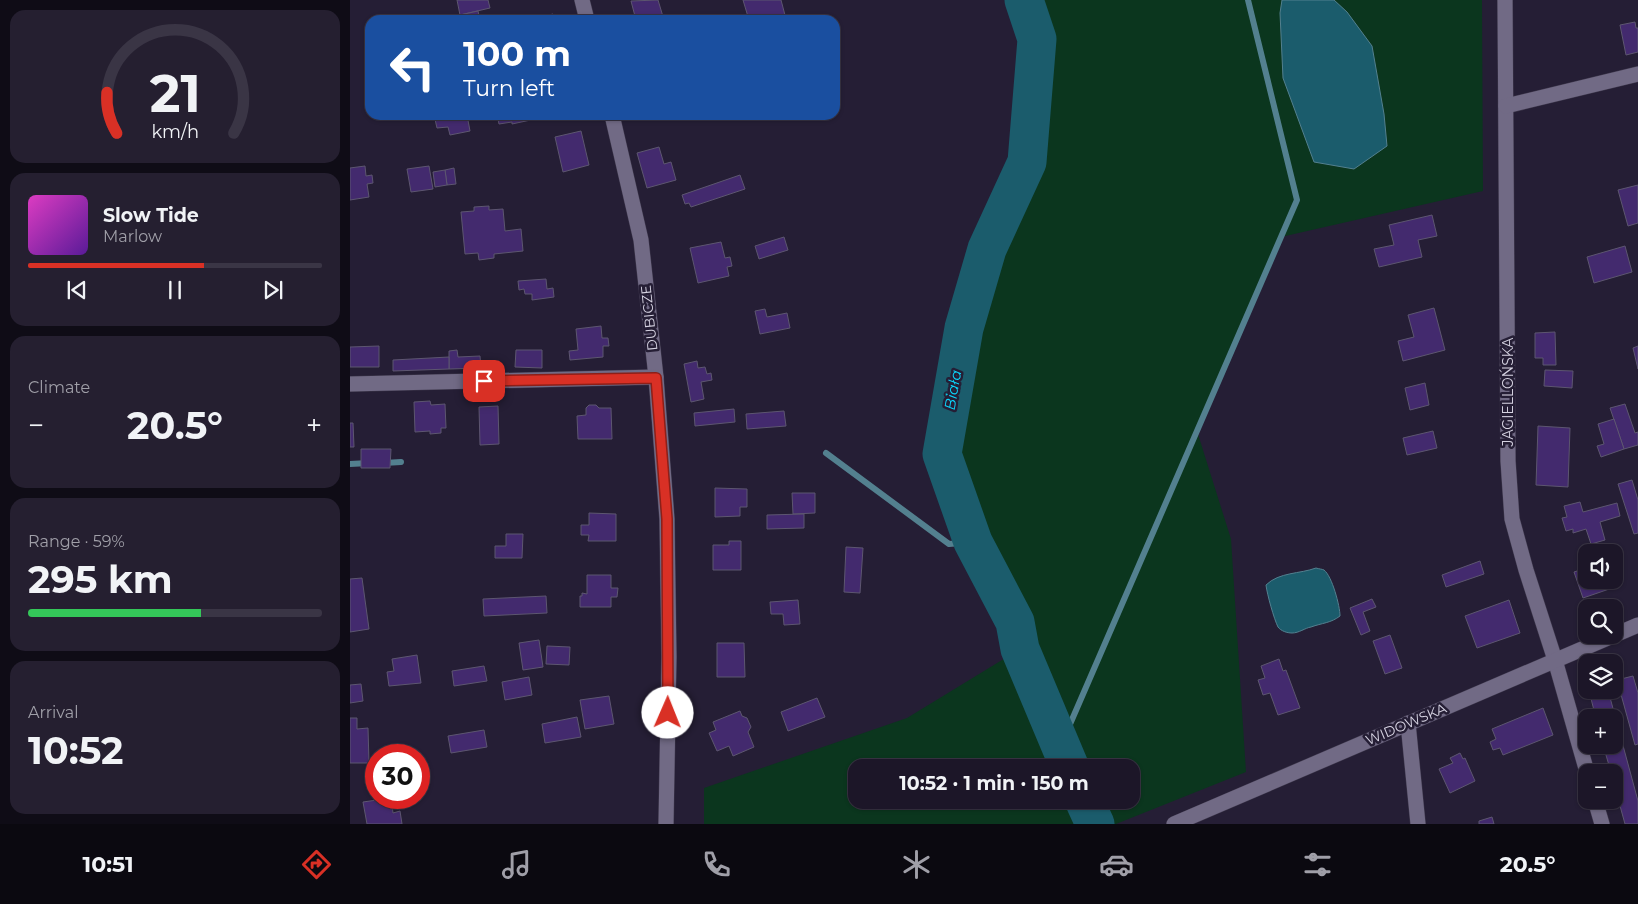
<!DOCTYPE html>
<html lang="en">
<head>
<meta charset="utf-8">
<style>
  :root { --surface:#1c1628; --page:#251f30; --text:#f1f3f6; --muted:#a09fa8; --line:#3a3545; --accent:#d93025 }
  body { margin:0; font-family:Montserrat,sans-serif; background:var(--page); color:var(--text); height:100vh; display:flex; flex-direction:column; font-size:19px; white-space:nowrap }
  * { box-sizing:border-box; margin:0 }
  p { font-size:16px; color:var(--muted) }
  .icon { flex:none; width:28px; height:28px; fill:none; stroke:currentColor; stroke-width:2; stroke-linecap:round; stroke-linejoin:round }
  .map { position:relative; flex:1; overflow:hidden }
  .drawer { display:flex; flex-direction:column; gap:10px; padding:10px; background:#0f0c16; width:350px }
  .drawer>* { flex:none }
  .top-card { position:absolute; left:15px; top:15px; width:475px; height:105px; border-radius:15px; box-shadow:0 1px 4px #0004,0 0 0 1px var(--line); background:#1a4fa0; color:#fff; overflow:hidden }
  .controls { position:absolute; left:1228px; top:544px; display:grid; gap:10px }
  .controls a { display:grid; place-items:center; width:45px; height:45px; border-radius:10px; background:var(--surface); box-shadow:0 1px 4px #0004,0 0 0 1px var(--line); font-size:25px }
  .speed { position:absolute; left:15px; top:744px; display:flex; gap:10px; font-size:25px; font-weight:700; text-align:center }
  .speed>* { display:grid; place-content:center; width:65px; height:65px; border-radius:50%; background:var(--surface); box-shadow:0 1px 4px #0004,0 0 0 1px var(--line); line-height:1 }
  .speed .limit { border:8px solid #d22; background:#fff; color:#111 }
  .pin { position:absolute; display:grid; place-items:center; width:42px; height:42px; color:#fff; margin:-21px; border-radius:10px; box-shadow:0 2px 8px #0006 }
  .me { position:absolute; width:55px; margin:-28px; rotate:1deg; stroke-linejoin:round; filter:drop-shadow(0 0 4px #0008) }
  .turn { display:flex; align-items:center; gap:18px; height:105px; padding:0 15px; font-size:22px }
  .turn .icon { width:65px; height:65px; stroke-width:2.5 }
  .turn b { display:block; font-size:35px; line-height:42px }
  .big { font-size:38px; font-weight:700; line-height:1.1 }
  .drawer .widget { flex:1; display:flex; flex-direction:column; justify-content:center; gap:8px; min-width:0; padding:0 18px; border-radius:15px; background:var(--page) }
  .drawer .dial { align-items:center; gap:0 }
  .dial svg { height:130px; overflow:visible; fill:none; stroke:var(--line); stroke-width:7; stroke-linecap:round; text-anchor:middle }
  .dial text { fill:var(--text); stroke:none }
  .song { display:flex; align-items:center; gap:15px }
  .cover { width:60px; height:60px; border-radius:8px; background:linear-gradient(135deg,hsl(310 70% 55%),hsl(270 70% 35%)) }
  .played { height:5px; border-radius:2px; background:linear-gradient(90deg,var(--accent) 60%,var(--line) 60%) }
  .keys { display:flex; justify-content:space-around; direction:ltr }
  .heat { display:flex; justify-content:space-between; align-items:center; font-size:28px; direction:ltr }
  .charge { height:8px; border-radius:4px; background:linear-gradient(90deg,#34c759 59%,var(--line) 0) }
  .trip { position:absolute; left:498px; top:759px; width:292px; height:50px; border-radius:15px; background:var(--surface); box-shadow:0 1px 4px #0004,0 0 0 1px var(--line); font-weight:700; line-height:50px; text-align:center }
  .tab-bar { display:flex; height:80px; justify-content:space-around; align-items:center; background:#0b0910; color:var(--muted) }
  .tab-bar .icon { width:35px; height:35px }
  .tab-bar .on { color:var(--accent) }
  .tab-bar b { font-size:22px; color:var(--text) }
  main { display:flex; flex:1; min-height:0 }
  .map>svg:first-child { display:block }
  .green { fill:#0b361e; fill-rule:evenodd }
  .water { fill:#1b5c6c; stroke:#53808f }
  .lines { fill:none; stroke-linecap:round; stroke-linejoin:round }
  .stream { stroke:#53808f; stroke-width:6 }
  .river { stroke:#1b5c6c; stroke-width:39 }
  .building { fill:#432a6e; stroke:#5d5670 }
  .minor-casing { stroke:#3e384c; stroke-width:16 }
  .minor { stroke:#716a85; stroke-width:15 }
  .route-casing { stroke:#8d1f18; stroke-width:12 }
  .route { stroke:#d93025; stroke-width:9 }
  .labels { text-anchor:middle; stroke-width:5; stroke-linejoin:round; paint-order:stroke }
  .street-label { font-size:14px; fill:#d6d3e2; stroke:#251e35 }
  .water-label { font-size:15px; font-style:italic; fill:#0ad7fd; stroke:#251e35 }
</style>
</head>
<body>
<main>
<section class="drawer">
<div class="widget dial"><svg viewBox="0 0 100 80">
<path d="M14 69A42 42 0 1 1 86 69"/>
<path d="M14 69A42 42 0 0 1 8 44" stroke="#d93025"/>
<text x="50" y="56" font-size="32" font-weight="700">21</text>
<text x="50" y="72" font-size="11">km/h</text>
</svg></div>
<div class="widget">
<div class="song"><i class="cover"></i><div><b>Slow Tide</b><p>Marlow</p></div></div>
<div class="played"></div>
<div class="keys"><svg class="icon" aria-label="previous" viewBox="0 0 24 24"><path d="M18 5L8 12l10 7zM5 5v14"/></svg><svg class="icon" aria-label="pause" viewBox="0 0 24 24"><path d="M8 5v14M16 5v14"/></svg><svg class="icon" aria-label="next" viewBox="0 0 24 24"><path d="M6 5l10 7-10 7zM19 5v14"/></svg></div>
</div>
<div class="widget"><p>Climate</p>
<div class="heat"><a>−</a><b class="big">20.5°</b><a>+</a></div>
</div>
<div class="widget"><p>Range · 59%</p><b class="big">295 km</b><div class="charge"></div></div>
<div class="widget"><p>Arrival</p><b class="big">10:52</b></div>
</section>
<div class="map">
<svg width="1288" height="824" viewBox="0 0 1288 824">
  <rect width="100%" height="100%" fill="#251e35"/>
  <path class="green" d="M674,0H1132L1133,191L931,237L847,431L881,539L896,772L766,824H354V788L557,718L670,649L665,622L623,542L592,454L614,328L637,249L677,162L687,39ZM506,768H781V800H506Z"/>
  <g class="water">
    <polygon points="932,0 984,0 997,12 1022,46 1034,114 1037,146 1004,169 964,162 933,78 930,13"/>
    <path d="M966,568C969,569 972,569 974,570C982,576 990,606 990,616C981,623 972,623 961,627C955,628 949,633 942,633C937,633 931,631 928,627C924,619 917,594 916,585C929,572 950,574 966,568Z"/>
  </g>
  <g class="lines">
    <g class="stream">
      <polyline points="476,453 599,544 623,542"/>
      <polyline points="34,463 51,462"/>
      <polyline points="0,464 19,463"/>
      <polyline points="711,745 947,200 898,0"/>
    </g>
    <g class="river">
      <polyline points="674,0 687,39 677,162 637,249 614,328 592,454 623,542 665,622 670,649 720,768"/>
      <polyline points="734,800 745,824"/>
    </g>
  </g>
  <g class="building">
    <polygon points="107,0 138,0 140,8 110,15"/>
    <polygon points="308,0 314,20 286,20 281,1"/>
    <polygon points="393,0 431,0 436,19 399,20"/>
    <polygon points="128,11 130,20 89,20 110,15"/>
    <polygon points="203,14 205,20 178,20"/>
    <polygon points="1285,22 1286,28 1288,28 1288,52 1276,55 1270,25"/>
    <polygon points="84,115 117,115 120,131 100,135 98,127 87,128"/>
    <polygon points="147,115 189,115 190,118 162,124 162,122 149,124"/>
    <polygon points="193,115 212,115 195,119"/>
    <polygon points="231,131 239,165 213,172 205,137"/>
    <polygon points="309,147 314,164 321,162 326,180 297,188 287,153"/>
    <polygon points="15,166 16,176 22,175 23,183 17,184 19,197 0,200 0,168"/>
    <polygon points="79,166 83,189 61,192 57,169"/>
    <polygon points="104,168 106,184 97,185 95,170"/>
    <polygon points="95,170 97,185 85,187 83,172"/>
    <polygon points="390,175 395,189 341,207 339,203 335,204 332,195"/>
    <polygon points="1288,185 1288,223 1278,226 1268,190"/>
    <polygon points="139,206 139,210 153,209 155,231 171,229 173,251 144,254 144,258 129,260 128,253 115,254 111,212 124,211 124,207"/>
    <polygon points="1082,215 1087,236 1068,240 1072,257 1029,267 1024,249 1044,245 1039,225"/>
    <polygon points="434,237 438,250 409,259 405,246"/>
    <polygon points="371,242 375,258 380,257 382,266 377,267 379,276 348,283 340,248"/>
    <polygon points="1275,246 1282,272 1244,283 1237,257"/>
    <polygon points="196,279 197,289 203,288 204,297 182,300 182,294 175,294 174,289 169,290 168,281"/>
    <polygon points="1084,308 1095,350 1053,361 1048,341 1064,337 1058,315"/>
    <polygon points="415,309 417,317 437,313 440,328 410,334 405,311"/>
    <polygon points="251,326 252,338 258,338 259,346 253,346 253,357 220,360 219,351 228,350 226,329"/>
    <polygon points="1205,332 1206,365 1193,365 1193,358 1185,358 1185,333"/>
    <polygon points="29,346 29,367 0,367 0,347"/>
    <polygon points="1288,346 1288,369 1283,348"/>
    <polygon points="107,350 108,357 130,356 131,368 99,369 99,351"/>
    <polygon points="166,350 192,350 192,368 165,367"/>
    <polygon points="99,357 99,369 43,371 43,360"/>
    <polygon points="347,361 348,368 355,367 357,374 361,373 362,380 351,382 354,399 341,402 334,364"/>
    <polygon points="1195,370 1223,371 1222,388 1194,386"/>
    <polygon points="1075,383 1079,405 1060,410 1055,388"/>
    <polygon points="80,401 81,405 95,404 96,428 91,428 91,433 80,434 80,431 65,432 64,402"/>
    <polygon points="1275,404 1285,433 1288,432 1288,445 1274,449 1260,408"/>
    <polygon points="239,405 246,405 249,408 261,408 262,439 228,439 227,416 236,415 236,408"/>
    <polygon points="148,406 149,444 130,445 129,407"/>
    <polygon points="384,409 385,422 345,426 344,413"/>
    <polygon points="434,411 436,426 397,429 396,414"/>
    <polygon points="1264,419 1274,449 1251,457 1247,446 1254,444 1248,424"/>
    <polygon points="0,423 3,423 4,447 0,447"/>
    <polygon points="1188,426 1220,428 1218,487 1186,485"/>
    <polygon points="1083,431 1087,448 1057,455 1053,438"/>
    <polygon points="11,449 41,449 40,468 11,468"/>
    <polygon points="1282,480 1288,500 1288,533 1284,534 1268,484"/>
    <polygon points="365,488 397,489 397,507 390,507 390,516 365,517"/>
    <polygon points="442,493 465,493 465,513 443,514"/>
    <polygon points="1230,502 1233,512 1267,503 1270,516 1250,522 1255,540 1241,544 1236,529 1223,533 1223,529 1216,531 1212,518 1217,517 1214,506"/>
    <polygon points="239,513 266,514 266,541 238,541 239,535 231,535 231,525 239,525"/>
    <polygon points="454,514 454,528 417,529 417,515"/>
    <polygon points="156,534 173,534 172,558 145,558 145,546 156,546"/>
    <polygon points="379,541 391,541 391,570 363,570 363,545 379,545"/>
    <polygon points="496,547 513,548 510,593 494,592"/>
    <polygon points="1130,561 1134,574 1096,587 1092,575"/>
    <polygon points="1236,568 1236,580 1264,580 1264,574 1268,586 1233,598 1224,572"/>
    <polygon points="237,575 261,575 261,588 268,588 267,597 261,597 261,607 230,607 230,596 232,596 232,593 237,594"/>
    <polygon points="12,578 19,629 0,632 0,579"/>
    <polygon points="196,596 197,613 134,616 133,599"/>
    <polygon points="1022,599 1026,607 1013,612 1020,631 1011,635 1000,608"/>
    <polygon points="448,600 450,624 434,625 433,614 421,614 420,602"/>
    <polygon points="1159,600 1170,633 1127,648 1115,616"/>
    <polygon points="1040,635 1052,668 1035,674 1023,641"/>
    <polygon points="189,640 193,667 173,670 169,643"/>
    <polygon points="367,643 394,643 395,677 367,677"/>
    <polygon points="197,646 220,647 219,665 196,664"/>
    <polygon points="67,655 71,683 39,686 37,672 44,671 42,659"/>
    <polygon points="929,659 933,671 936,670 950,708 928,715 920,693 913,695 908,680 915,678 911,666"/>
    <polygon points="134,666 137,681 104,686 102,671"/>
    <polygon points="1283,676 1288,693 1288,744 1285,745 1267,680"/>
    <polygon points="179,677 182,695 155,700 152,682"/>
    <polygon points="11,684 13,701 0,703 0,685"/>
    <polygon points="1243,690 1258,690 1288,801 1288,824 1275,824 1264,784 1264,772 1261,772 1253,745 1264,745 1264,718 1246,718 1239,691"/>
    <polygon points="259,696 264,724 235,729 230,700"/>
    <polygon points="467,698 475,717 438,731 431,712"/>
    <polygon points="1193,708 1203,735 1153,755 1150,748 1143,750 1140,742 1146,739 1142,729"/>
    <polygon points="390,711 392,716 397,718 401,727 398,732 404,747 383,756 379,746 367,751 359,733 366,730 363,722"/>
    <polygon points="227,717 231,737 195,743 192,724"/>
    <polygon points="0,718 7,718 7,729 18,728 19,763 0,763"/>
    <polygon points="134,730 137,747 101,753 98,736"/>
    <polygon points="1110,753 1113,759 1115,758 1125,781 1100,793 1089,769 1103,763 1100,758"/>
    <polygon points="41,798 43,813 50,811 52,824 17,824 13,802"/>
    <polygon points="1142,817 1144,824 1129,824 1129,821"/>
  </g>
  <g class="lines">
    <defs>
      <g id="minor">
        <polyline points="232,0 237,20"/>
        <polyline points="1155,0 1158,461 1162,519 1176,570 1205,660 1237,772"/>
        <polyline points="1156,106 1288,74"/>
        <polyline points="262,115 291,240 306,377 317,519 319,657 316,824"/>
        <polyline points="0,384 306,377"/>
        <polyline points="1058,723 1068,824"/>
        <polyline points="1245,800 1252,824"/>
        <polyline points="824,824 1288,625"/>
      </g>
    </defs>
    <use href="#minor" class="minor-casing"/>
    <use href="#minor" class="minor"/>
  </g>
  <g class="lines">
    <defs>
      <polyline id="route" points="134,381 306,378 317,519 318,713"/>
    </defs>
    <use href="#route" class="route-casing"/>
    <use href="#route" class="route"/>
  </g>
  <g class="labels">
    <g class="street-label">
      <text transform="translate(299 318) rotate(-96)" y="5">DUBICZE</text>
      <text transform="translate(1158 392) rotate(-90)" y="5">JAGIELLOŃSKA</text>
      <text transform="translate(1056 724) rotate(-23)" y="5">WIDOWSKA</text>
    </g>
    <g class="water-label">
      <text transform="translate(603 390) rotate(-80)" y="5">Biała</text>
    </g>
  </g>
</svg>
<div class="controls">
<a><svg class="icon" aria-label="sound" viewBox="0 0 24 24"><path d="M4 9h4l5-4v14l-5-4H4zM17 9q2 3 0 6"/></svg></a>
<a><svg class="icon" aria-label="search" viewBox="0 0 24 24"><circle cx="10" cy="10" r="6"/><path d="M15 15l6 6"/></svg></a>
<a><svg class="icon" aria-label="layers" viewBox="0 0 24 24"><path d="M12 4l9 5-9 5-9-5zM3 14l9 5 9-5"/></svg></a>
<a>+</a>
<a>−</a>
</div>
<div class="speed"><div class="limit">30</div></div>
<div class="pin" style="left:134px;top:381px;background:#d93025"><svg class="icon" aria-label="arrive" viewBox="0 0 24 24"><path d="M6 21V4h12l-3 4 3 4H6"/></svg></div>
<svg class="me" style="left:318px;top:713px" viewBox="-20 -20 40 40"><circle r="19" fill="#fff"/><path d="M0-13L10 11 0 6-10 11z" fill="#d93025"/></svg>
<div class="trip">10:52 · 1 min · 150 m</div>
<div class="top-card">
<div class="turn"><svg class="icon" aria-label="left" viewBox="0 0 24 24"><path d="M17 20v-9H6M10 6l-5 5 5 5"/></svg><div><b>100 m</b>Turn left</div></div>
</div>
</div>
</main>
<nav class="tab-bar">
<b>10:51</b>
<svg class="icon on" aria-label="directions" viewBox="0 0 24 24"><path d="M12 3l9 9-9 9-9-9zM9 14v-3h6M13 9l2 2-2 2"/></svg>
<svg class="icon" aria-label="music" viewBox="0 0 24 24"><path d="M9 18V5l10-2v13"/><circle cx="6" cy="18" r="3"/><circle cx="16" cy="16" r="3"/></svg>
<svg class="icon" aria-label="phone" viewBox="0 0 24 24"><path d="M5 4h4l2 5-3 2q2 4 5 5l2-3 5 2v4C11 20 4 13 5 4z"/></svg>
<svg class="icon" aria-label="climate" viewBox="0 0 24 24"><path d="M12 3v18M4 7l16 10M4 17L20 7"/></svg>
<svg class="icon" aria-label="car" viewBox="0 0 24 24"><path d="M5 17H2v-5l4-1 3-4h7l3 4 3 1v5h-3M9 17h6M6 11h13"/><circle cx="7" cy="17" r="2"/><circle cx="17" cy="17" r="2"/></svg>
<svg class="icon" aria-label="filters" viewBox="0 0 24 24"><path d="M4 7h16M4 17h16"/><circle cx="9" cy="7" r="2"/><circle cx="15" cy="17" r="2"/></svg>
<b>20.5°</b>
</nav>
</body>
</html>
